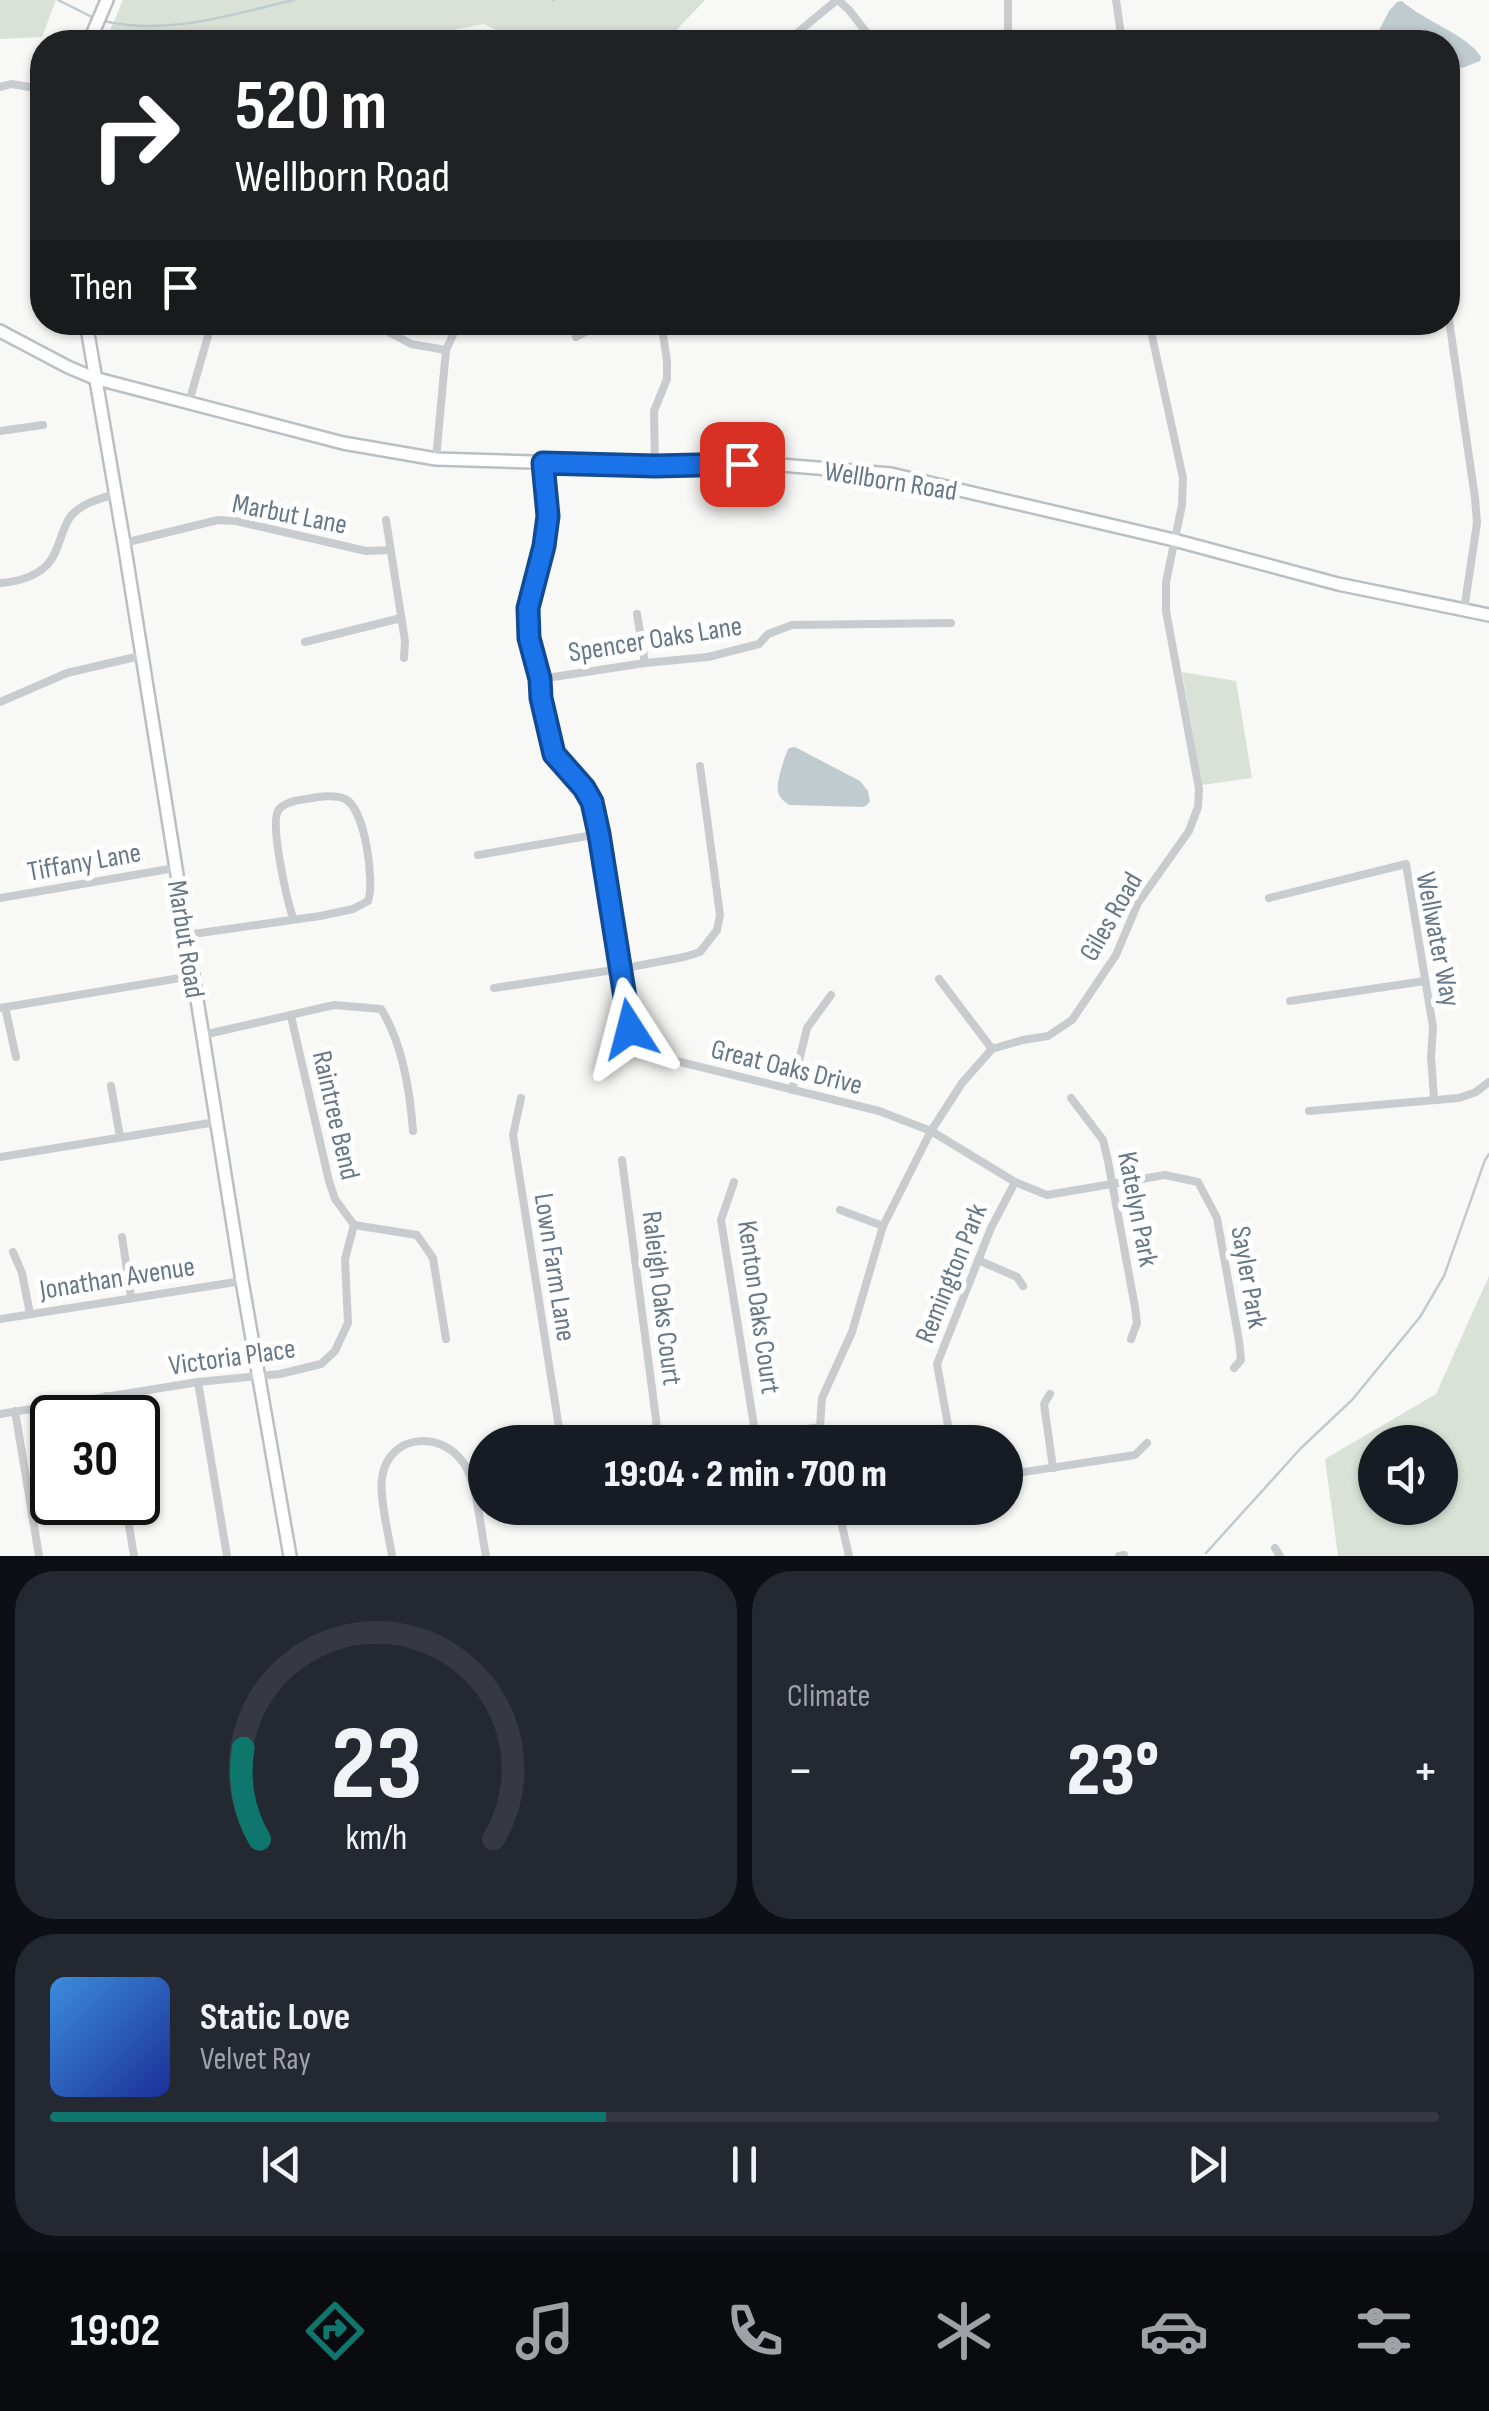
<!DOCTYPE html>
<html lang="en">
<head>
<meta charset="utf-8">
<style>
  :root { --surface:#171b24; --page:#242831; --text:#f1f3f6; --muted:#9ea1a6; --line:#363941; --accent:#0f766e }
  body { margin:0; font-family:"Sofia Sans Condensed",sans-serif; background:var(--page); color:var(--text); height:100vh; display:flex; flex-direction:column; font-size:38px; white-space:nowrap }
  * { box-sizing:border-box; margin:0 }
  p { font-size:32px; color:var(--muted) }
  .icon { flex:none; width:55px; height:55px; fill:none; stroke:currentColor; stroke-width:2; stroke-linecap:round; stroke-linejoin:round }
  .map { position:relative; height:1556px; overflow:hidden }
  .panel { display:flex; flex-direction:column; gap:15px; padding:15px; background:#0d0f14; flex:1 }
  .panel>* { flex:none }
  .top-card { position:absolute; left:30px; top:30px; width:1430px; height:305px; border-radius:40px; box-shadow:0 2px 8px #0004; background:#202124; color:#fff; overflow:hidden }
  .controls { position:absolute; left:1358px; top:1425px; display:grid; gap:20px }
  .controls a { display:grid; place-items:center; width:100px; height:100px; border-radius:50%; background:var(--surface); box-shadow:0 2px 8px #0004; font-size:50px }
  .speed { position:absolute; left:30px; top:1395px; display:flex; gap:20px; font-size:50px; font-weight:700; text-align:center }
  .speed>* { display:grid; place-content:center; width:130px; height:130px; border-radius:50%; background:var(--surface); box-shadow:0 2px 8px #0004; line-height:1 }
  .speed .limit { border:5px solid #111; border-radius:15px; background:#fff; color:#111 }
  .pin { position:absolute; display:grid; place-items:center; width:85px; height:85px; color:#fff; margin:-42px; border-radius:20px; box-shadow:0 5px 15px #0006 }
  .me { position:absolute; width:110px; margin:-55px; rotate:351deg; stroke-linejoin:round; filter:drop-shadow(0 0 8px #0008) }
  .turn { display:flex; align-items:center; gap:35px; height:210px; padding:0 40px; font-size:45px }
  .turn .icon { width:130px; height:130px; stroke-width:2.5 }
  .turn b { display:block; font-size:70px; line-height:85px }
  .then { display:flex; align-items:center; height:95px; padding:0 40px; background:#0003; gap:20px; font-size:38px }
  .big { font-size:75px; font-weight:800; line-height:1.1 }
  .panel .widget { flex:1; display:flex; flex-direction:column; justify-content:center; gap:15px; min-width:0; padding:0 35px; border-radius:40px; background:var(--page) }
  .panel .dial { align-items:center; gap:0 }
  .dial svg { height:260px; overflow:visible; fill:none; stroke:var(--line); stroke-width:7; stroke-linecap:round; text-anchor:middle }
  .dial text { fill:var(--text); stroke:none }
  .song { display:flex; align-items:center; gap:30px }
  .cover { width:120px; height:120px; border-radius:15px; background:linear-gradient(135deg,hsl(210 70% 55%),hsl(230 70% 35%)) }
  .played { height:10px; border-radius:5px; background:linear-gradient(90deg,var(--accent) 40%,var(--line) 40%) }
  .keys { display:flex; justify-content:space-around; direction:ltr }
  .heat { display:flex; justify-content:space-between; align-items:center; font-size:55px; direction:ltr }
  .panel .tiles { flex:1; display:grid; gap:15px; grid-template-columns:1fr 1fr }
  .widget:last-child { grid-column:span 2 }
  .trip { position:absolute; left:468px; top:1425px; width:555px; height:100px; border-radius:50px; background:var(--surface); box-shadow:0 2px 8px #0004; font-weight:800; line-height:100px; text-align:center }
  .tab-bar { display:flex; height:160px; justify-content:space-around; align-items:center; background:#090b0e; color:var(--muted) }
  .tab-bar .icon { width:70px; height:70px }
  .tab-bar .active { color:var(--accent) }
  .tab-bar b { font-size:45px; color:var(--text) }
  .map>svg:first-child { display:block }
  .green { fill:#dae1d6; fill-rule:evenodd }
  .water { fill:#c0cbd0 }
  .lines { fill:none; stroke-linecap:round; stroke-linejoin:round }
  .stream { stroke:#c0cbd0; stroke-width:2.5 }
  .secondary-casing { stroke:#babfc4; stroke-width:16 }
  .street { stroke:#c8cccf; stroke-width:8 }
  .secondary { stroke:#fff; stroke-width:11 }
  .route-casing { stroke:#114b97; stroke-width:25 }
  .route { stroke:#1a73e8; stroke-width:18 }
  .labels { text-anchor:middle; stroke-width:10; stroke-linejoin:round; paint-order:stroke }
  .street-label { font-size:28px; fill:#667888; stroke:#fff }
</style>
</head>
<body>
<div class="map">
<svg width="1489" height="1556" viewBox="0 0 1489 1556">
  <rect width="100%" height="100%" fill="#f8f9f6"/>
  <g class="green">
    <polygon points="0,0 56,0 42,37 0,39"/>
    <polygon points="123,0 705,0 665,42 521,42 484,24 390,42 105,42"/>
    <polygon points="1182,672 1236,681 1252,778 1202,785"/>
    <path d="M1489,1276V1556H1338L1325,1459L1436,1394ZM1375,1442H1440V1508H1375Z"/>
  </g>
  <g class="water">
    <path d="M1402,1C1424,21 1468,35 1481,57L1480,61L1465,67L1448,70V42H1373L1389,11L1397,2Z"/>
    <path d="M795,747L860,781L868,791L870,802L864,807L789,805C783,800 779,798 778,791C776,783 785,754 789,748Z"/>
  </g>
  <g class="lines">
    <g class="stream">
      <polyline points="58,0 92,17"/>
      <polyline points="553,0 554,0"/>
      <path d="M104,21C167,36 233,14 294,0"/>
      <polyline points="1206,1553 1301,1448 1352,1400 1420,1317 1444,1276 1485,1160 1489,1154"/>
    </g>
    <defs>
      <g id="secondary">
        <polyline points="89,42 107,0"/>
        <polyline points="86,322 124,543 242,1281 290,1556"/>
        <polyline points="0,331 68,367 94,378 343,443 436,459 655,466 768,464 891,474 1174,540 1338,584 1489,615"/>
      </g>
    </defs>
    <use href="#secondary" class="secondary-casing"/>
    <g class="street">
      <polyline points="838,0 849,10 874,42"/>
      <polyline points="1008,0 1008,42"/>
      <polyline points="1116,0 1122,42"/>
      <polyline points="786,42 837,0"/>
      <polyline points="0,87 11,84 42,89"/>
      <polyline points="1448,313 1475,498 1477,523 1464,610"/>
      <polyline points="370,322 411,344 446,350"/>
      <polyline points="576,337 604,322"/>
      <polyline points="189,402 212,322"/>
      <polyline points="0,431 43,425"/>
      <polyline points="436,459 446,350 459,322"/>
      <polyline points="543,463 548,516 544,547 528,607 529,638 540,679 541,699 554,754 584,788 592,803 599,834 629,1029 649,1050 664,1058 879,1111 931,1131 1015,1182 1047,1195 1165,1175 1198,1182 1217,1218 1239,1341 1241,1360 1234,1368"/>
      <polyline points="655,466 654,411 667,379 667,361 661,322"/>
      <polyline points="386,520 405,641 404,658"/>
      <polyline points="124,543 218,520 236,521 366,551 390,550"/>
      <path d="M0,583C18,582 40,576 51,560C60,547 61,529 71,516C82,503 99,499 115,494"/>
      <polyline points="637,614 645,663"/>
      <polyline points="305,642 401,618"/>
      <polyline points="540,679 645,663 708,657 759,644 768,634 792,625 951,623"/>
      <polyline points="0,702 67,673 140,656"/>
      <polyline points="478,855 599,834"/>
      <polyline points="0,898 175,868"/>
      <polyline points="1269,898 1406,864 1433,1027 1431,1057 1434,1098"/>
      <path d="M186,935L320,916L353,909L368,901C375,882 365,808 345,799C334,794 318,797 306,799C298,800 283,802 278,811C270,826 287,900 293,918"/>
      <polyline points="939,979 992,1049"/>
      <polyline points="494,988 620,969 684,957 700,952 717,930 720,915 700,766"/>
      <polyline points="1290,1001 1425,981"/>
      <polyline points="5,1007 16,1057"/>
      <polyline points="0,1008 192,976"/>
      <polyline points="291,1016 329,1181 335,1199 354,1225 417,1235 433,1258 446,1339"/>
      <path d="M203,1035L334,1005L381,1009C403,1044 410,1091 413,1131"/>
      <polyline points="111,1086 120,1137"/>
      <polyline points="792,1090 807,1028 831,995"/>
      <polyline points="521,1098 513,1135 559,1428 566,1442"/>
      <polyline points="1071,1098 1103,1140 1108,1161 1135,1307 1137,1323 1131,1339"/>
      <polyline points="1309,1111 1459,1098 1476,1092 1489,1082"/>
      <polyline points="0,1157 216,1122"/>
      <polyline points="622,1160 659,1442"/>
      <polyline points="734,1182 721,1220 756,1438"/>
      <polyline points="840,1210 883,1226"/>
      <polyline points="122,1237 131,1297"/>
      <polyline points="13,1252 22,1273 30,1314"/>
      <polyline points="978,1260 1017,1277 1023,1286"/>
      <polyline points="0,1319 242,1281"/>
      <polyline points="198,1382 227,1556"/>
      <polyline points="1050,1394 1044,1404 1053,1468"/>
      <polyline points="106,1396 110,1418"/>
      <polyline points="15,1411 39,1556"/>
      <polyline points="0,1414 198,1382 280,1374 321,1364 335,1351 348,1323 345,1259 354,1225"/>
      <polyline points="727,1442 820,1427"/>
      <polyline points="823,1442 820,1427 822,1398 852,1332 883,1226 931,1131 962,1083 992,1049 1023,1040 1048,1036 1072,1020 1116,955 1138,903 1189,831 1198,807 1199,789 1166,611 1166,582 1182,505 1183,478 1149,322"/>
      <polyline points="951,1442 937,1364 991,1228 1015,1182"/>
      <polyline points="1005,1475 1135,1455 1147,1443"/>
      <polyline points="125,1502 134,1556"/>
      <polyline points="838,1508 849,1556"/>
      <polyline points="1275,1548 1280,1556"/>
      <path d="M392,1556C389,1536 379,1497 382,1478C388,1431 449,1429 468,1471C478,1493 481,1532 486,1556"/>
      <polyline points="1119,1556 1124,1555"/>
    </g>
    <use href="#secondary" class="secondary"/>
  </g>
  <g class="lines">
    <defs>
      <polyline id="route" points="630,1029 599,834 592,802 584,788 554,754 541,698 540,679 529,638 528,608 544,546 548,516 543,463 655,466 742,464"/>
    </defs>
    <use href="#route" class="route-casing"/>
    <use href="#route" class="route"/>
  </g>
  <g class="labels">
    <g class="street-label">
      <text transform="translate(891 480) rotate(9)" y="10">Wellborn Road</text>
      <text transform="translate(290 513) rotate(11)" y="10">Marbut Lane</text>
      <text transform="translate(655 638) rotate(-9)" y="10">Spencer Oaks Lane</text>
      <text transform="translate(84 861) rotate(-10)" y="10">Tiffany Lane</text>
      <text transform="translate(1110 916) rotate(-60)" y="10">Giles Road</text>
      <text transform="translate(187 939) rotate(81)" y="10">Marbut Road</text>
      <text transform="translate(1439 939) rotate(79)" y="10">Wellwater Way</text>
      <text transform="translate(787 1066) rotate(14)" y="10">Great Oaks Drive</text>
      <text transform="translate(337 1115) rotate(77)" y="10">Raintree Bend</text>
      <text transform="translate(1139 1209) rotate(79)" y="10">Katelyn Park</text>
      <text transform="translate(556 1267) rotate(81)" y="10">Lown Farm Lane</text>
      <text transform="translate(950 1273) rotate(-68)" y="10">Remington Park</text>
      <text transform="translate(117 1277) rotate(-9)" y="10">Jonathan Avenue</text>
      <text transform="translate(1250 1277) rotate(80)" y="10">Sayler Park</text>
      <text transform="translate(663 1298) rotate(83)" y="10">Raleigh Oaks Court</text>
      <text transform="translate(760 1307) rotate(82)" y="10">Kenton Oaks Court</text>
      <text transform="translate(232 1356) rotate(-8)" y="10">Victoria Place</text>
    </g>
  </g>
</svg>
<div class="controls">
<a><svg class="icon" aria-label="sound" viewBox="0 0 24 24"><path d="M4 9h4l5-4v14l-5-4H4zM17 9q2 3 0 6"/></svg></a>
</div>
<div class="speed"><div class="limit">30</div></div>
<div class="pin" style="left:742px;top:464px;background:#d93025"><svg class="icon" aria-label="arrive" viewBox="0 0 24 24"><path d="M6 21V4h12l-3 4 3 4H6"/></svg></div>
<svg class="me" style="left:630px;top:1029px" viewBox="-20 -20 40 40"><path d="M0-17L14 15 0 8-14 15z" fill="#1a73e8" stroke="#fff" stroke-width="4"/></svg>
<div class="trip">19:04 · 2 min · 700 m</div>
<div class="top-card">
<div class="turn"><svg class="icon" aria-label="right" viewBox="0 0 24 24"><path d="M7 20v-9h11M14 6l5 5-5 5"/></svg><div><b>520 m</b>Wellborn Road</div></div>
<div class="then">Then<svg class="icon" aria-label="arrive" viewBox="0 0 24 24"><path d="M6 21V4h12l-3 4 3 4H6"/></svg></div>
</div>
</div>
<section class="panel">
<div class="tiles">
<div class="widget dial"><svg viewBox="0 0 100 80">
<path d="M14 69A42 42 0 1 1 86 69"/>
<path d="M14 69A42 42 0 0 1 9 41" stroke="#0f766e"/>
<text x="50" y="56" font-size="32" font-weight="700">23</text>
<text x="50" y="72" font-size="11">km/h</text>
</svg></div>
<div class="widget"><p>Climate</p>
<div class="heat"><a>−</a><b class="big">23°</b><a>+</a></div>
</div>
<div class="widget">
<div class="song"><i class="cover"></i><div><b>Static Love</b><p>Velvet Ray</p></div></div>
<div class="played"></div>
<div class="keys"><svg class="icon" aria-label="previous" viewBox="0 0 24 24"><path d="M18 5L8 12l10 7zM5 5v14"/></svg><svg class="icon" aria-label="pause" viewBox="0 0 24 24"><path d="M8 5v14M16 5v14"/></svg><svg class="icon" aria-label="next" viewBox="0 0 24 24"><path d="M6 5l10 7-10 7zM19 5v14"/></svg></div>
</div>
</div>
</section>
<nav class="tab-bar">
<b>19:02</b>
<svg class="icon active" aria-label="directions" viewBox="0 0 24 24"><path d="M12 3l9 9-9 9-9-9zM9 14v-3h6M13 9l2 2-2 2"/></svg>
<svg class="icon" aria-label="music" viewBox="0 0 24 24"><path d="M9 18V5l10-2v13"/><circle cx="6" cy="18" r="3"/><circle cx="16" cy="16" r="3"/></svg>
<svg class="icon" aria-label="phone" viewBox="0 0 24 24"><path d="M5 4h4l2 5-3 2q2 4 5 5l2-3 5 2v4C11 20 4 13 5 4z"/></svg>
<svg class="icon" aria-label="climate" viewBox="0 0 24 24"><path d="M12 3v18M4 7l16 10M4 17L20 7"/></svg>
<svg class="icon" aria-label="car" viewBox="0 0 24 24"><path d="M5 17H2v-5l4-1 3-4h7l3 4 3 1v5h-3M9 17h6M6 11h13"/><circle cx="7" cy="17" r="2"/><circle cx="17" cy="17" r="2"/></svg>
<svg class="icon" aria-label="filters" viewBox="0 0 24 24"><path d="M4 7h16M4 17h16"/><circle cx="9" cy="7" r="2"/><circle cx="15" cy="17" r="2"/></svg>
</nav>
</body>
</html>
